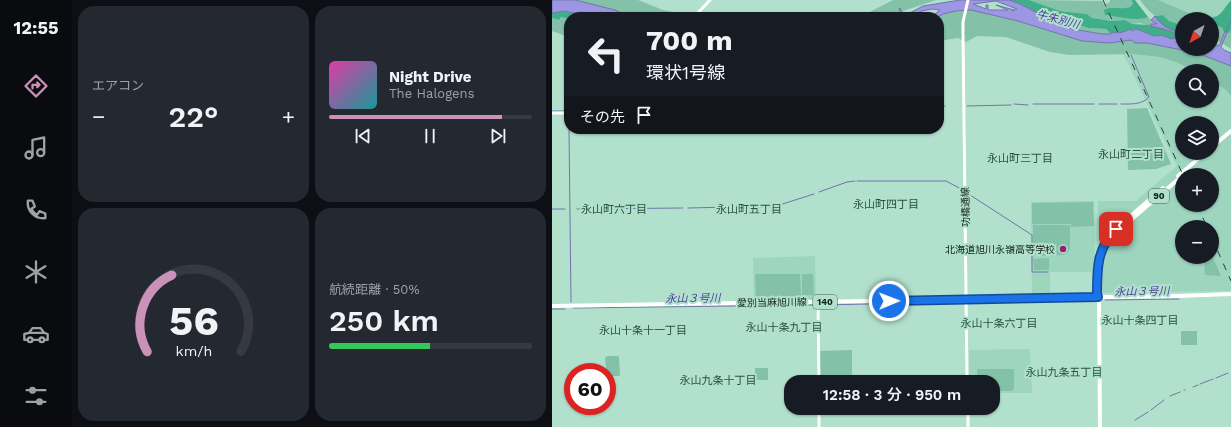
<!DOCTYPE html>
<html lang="ja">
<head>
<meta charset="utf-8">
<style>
  :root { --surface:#171b24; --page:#242831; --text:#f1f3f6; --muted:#9ea1a6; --line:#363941; --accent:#cb92b9 }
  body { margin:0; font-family:"Work Sans","Noto Sans JP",sans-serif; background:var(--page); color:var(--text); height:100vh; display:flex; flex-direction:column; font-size:15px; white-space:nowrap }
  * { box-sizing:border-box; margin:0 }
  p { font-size:13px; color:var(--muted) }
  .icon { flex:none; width:22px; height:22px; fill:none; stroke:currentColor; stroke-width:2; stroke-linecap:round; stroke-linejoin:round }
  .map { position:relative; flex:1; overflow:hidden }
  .details { display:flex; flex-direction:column; gap:6px; padding:6px; background:#0d0f14; width:480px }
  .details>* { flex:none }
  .hud { position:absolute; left:12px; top:12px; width:380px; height:122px; border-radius:16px; box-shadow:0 1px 3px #0004; background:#171b24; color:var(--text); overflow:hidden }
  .needle { width:26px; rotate:220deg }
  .buttons { position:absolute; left:623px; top:12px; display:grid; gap:8px }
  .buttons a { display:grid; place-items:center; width:44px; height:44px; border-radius:50%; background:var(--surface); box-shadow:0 1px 3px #0004; font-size:20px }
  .speed { position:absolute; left:12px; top:363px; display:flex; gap:8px; font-size:20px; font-weight:700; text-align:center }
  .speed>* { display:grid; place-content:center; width:52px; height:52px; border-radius:50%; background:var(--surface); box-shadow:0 1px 3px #0004; line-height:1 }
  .speed .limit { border:6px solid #d22; background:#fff; color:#111 }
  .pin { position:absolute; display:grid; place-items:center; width:34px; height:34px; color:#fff; margin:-17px; border-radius:8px; box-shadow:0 2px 6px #0006 }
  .me { position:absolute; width:44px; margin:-22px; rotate:89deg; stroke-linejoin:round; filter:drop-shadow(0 0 3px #0008) }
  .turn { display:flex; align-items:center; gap:14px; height:84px; padding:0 16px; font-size:18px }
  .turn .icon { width:52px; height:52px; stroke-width:2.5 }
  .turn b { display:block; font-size:28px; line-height:34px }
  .then { display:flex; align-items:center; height:38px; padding:0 16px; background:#0003; gap:8px; font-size:15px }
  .big { font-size:30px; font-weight:600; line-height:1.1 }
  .details .tile { flex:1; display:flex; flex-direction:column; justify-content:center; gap:6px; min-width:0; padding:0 14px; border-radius:16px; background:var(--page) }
  .details .dial { align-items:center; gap:0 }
  .dial svg { height:104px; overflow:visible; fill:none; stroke:var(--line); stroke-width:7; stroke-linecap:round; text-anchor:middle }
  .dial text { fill:var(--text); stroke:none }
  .song { display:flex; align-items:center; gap:12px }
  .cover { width:48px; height:48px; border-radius:6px; background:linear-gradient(135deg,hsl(320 70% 55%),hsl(180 70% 35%)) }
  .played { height:4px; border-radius:2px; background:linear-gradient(90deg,var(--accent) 85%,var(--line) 85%) }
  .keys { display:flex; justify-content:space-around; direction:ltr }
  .heat { display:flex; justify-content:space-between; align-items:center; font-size:22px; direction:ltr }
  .charge { height:6px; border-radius:3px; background:linear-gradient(90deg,#34c759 50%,var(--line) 0) }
  .details .tiles { flex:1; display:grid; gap:6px; grid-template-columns:repeat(2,1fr) }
  .trip { position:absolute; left:232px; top:375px; width:216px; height:40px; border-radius:16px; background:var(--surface); box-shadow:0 1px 3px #0004; font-weight:600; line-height:40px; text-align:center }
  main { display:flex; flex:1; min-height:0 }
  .menu { display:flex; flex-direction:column; width:72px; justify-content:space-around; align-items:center; background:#090b0e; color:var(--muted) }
  .menu .icon { width:28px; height:28px }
  .menu .selected { color:var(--accent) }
  .menu b { font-size:18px; color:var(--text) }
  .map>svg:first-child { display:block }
  .built { fill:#9ed5bf; fill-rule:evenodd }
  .green { fill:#83c2a8 }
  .forest { fill:#40ae89 }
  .water { fill:#9d96e5; stroke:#7374a9; fill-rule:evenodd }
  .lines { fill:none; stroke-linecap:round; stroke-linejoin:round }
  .stream { stroke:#7374a9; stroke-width:1 }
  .minor { stroke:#fff; stroke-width:3 }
  .major { stroke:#fff; stroke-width:4 }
  .rail { stroke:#293f36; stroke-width:1; stroke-dasharray:7 7; stroke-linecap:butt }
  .route-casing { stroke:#114b97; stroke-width:10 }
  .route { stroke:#1a73e8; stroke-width:7 }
  .poi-dot { fill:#9d1c6e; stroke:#b1e0cc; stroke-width:1.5 }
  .labels { text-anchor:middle; stroke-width:4; stroke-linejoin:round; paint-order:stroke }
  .shield { fill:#b1e0cc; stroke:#415c51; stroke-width:1 }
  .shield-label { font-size:9px; font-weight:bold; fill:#11231c }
  .street-label { font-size:10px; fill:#11231c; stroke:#b1e0cc }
  .poi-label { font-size:10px; fill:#11231c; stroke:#b1e0cc; text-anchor:end }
  .water-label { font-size:11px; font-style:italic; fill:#503f9c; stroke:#b1e0cc }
  .neighbourhood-label { font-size:11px; fill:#285444; stroke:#b1e0cc }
</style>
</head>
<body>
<main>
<nav class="menu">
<b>12:55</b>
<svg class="icon selected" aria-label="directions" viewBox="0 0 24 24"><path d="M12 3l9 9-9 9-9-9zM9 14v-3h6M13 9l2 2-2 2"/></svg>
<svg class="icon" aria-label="music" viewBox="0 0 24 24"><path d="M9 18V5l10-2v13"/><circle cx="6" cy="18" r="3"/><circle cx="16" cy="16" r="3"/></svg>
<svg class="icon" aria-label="phone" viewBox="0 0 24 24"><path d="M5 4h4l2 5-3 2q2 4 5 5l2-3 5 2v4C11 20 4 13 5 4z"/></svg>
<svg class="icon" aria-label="climate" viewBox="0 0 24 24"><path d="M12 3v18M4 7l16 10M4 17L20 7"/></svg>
<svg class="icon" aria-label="car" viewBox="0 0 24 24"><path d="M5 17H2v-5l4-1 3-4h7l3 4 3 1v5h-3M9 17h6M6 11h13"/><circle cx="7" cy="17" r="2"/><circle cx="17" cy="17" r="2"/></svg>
<svg class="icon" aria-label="filters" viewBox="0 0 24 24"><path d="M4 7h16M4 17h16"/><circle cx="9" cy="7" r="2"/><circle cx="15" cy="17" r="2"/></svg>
</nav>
<section class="details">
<div class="tiles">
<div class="tile"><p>エアコン</p>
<div class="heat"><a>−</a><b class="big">22°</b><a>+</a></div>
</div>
<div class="tile">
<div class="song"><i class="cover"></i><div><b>Night Drive</b><p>The Halogens</p></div></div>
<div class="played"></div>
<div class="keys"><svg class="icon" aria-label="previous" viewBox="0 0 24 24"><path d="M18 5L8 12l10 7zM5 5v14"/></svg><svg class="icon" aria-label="pause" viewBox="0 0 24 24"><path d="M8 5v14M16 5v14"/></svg><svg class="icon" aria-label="next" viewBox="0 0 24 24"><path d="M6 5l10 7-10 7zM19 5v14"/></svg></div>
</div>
<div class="tile dial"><svg viewBox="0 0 100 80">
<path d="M14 69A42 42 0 1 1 86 69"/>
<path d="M14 69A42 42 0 0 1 33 10" stroke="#cb92b9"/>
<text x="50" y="56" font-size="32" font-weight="700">56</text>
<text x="50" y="72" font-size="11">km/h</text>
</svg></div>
<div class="tile"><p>航続距離 · 50%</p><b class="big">250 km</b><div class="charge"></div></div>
</div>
</section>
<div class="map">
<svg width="679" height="427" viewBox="0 0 679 427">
  <rect width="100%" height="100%" fill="#b1e0cc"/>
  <g class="built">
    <polygon points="606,0 678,0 669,14 661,18 649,17"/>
    <path d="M581,54L607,57L624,62L642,71H630V101H660V81L674,90L679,96V291L550,293V270L551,261L558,246L547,239L546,201H584L625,166L572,55ZM630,123H660V153H630ZM630,175H660V205H630ZM630,227H660V257H630Z"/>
    <polygon points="542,201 543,262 541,272 498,272 498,296 480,296 479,202"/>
    <polygon points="263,256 264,298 262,299 202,299 201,258"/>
    <polygon points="478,349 480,393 441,393 441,382 417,382 417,350"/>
  </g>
  <g class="green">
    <polygon points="23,0 86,0 111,10 145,17 78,17 63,10"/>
    <polygon points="341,0 384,0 348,12 339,17 308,17"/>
    <path d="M477,0L550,1L552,5L558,2V0H579L581,2L578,7L571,9L556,8C567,12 584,23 596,17L606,25L598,26L588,23L580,24L573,20L558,21L548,19L540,18L535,14L508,11Z"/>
    <polygon points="588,0 606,0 652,19 630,19 630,25 617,21 611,15 603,16 595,9"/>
    <path d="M414,8L466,21L530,41L558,43L579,40L583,43H595L645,53L679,66V96L674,90L660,81V71H642L624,62L607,57L580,54L517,55L498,52L454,37L425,36L414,42L406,38L387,41L386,17C394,12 404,11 413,11Z"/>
    <polygon points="9,17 17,19 17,37 0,31 0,18 7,20"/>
    <polygon points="512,23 516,25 524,24 536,28 554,29 559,34 550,34 515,28"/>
    <polygon points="660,23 670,28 677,33 679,29 679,49 660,37"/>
    <polygon points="595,108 619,164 604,169 576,170 575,109"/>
    <polygon points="541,202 542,226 519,227 519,224 480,224 480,203"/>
    <polygon points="481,225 518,225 518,249 515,253 512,254 512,255 486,256 481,251"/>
    <polygon points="660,255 669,276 653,275 652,257 660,257"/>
    <polygon points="497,258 497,270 482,270 481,259"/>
    <polygon points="203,274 248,274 249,298 204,299"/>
    <polygon points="250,274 261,274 262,295 250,295"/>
    <rect x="629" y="331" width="16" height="14"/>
    <polygon points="300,350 300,382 278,382 276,380 267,380 266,351"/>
    <polygon points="55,356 66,356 67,357 68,376 55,376 53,358"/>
    <rect x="203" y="368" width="13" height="12"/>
    <polygon points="425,369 462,369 462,389 460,391 441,391 441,382 426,382"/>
  </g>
  <g class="forest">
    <polygon points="457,0 477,0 508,11 535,14 540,18 548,19 558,21 573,20 580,24 597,25 612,29 630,36 630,41 622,38 620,39 609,35 602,36 591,31 583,29 579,31 578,29 572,32 559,34 554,29 536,28 524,24 516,25 499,20 468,4"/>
    <path d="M579,0H583L596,17C586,22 564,16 553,15L552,10C559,6 569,10 578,7L581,3Z"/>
    <path d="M679,0V29L677,33L672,32L670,28L660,23V19H652L649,17C670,19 667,14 679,0Z"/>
    <polygon points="12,11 44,17 17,17 17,19 9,17 7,20 0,18 0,13"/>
    <path d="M611,15L617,21L630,25V34C619,30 608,27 603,16Z"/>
  </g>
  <g class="water">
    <polygon points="0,0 23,0 63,10 78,17 44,17 12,11 0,13"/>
    <path d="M408,0H457L468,4L499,20L512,23L515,28L550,34H559L560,32C566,34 573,32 578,29L580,31L585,29L602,36L609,35L620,39L622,38L630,41V49H660V42L667,46L673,31L675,32L669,47L672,50L679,53V66L645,53L595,43H583L579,40L558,43L530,41L466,21L419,10L404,11L391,14L386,17H379L388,10L380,9L370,11L361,17H350L347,9L348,8L352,16L371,6ZM444,1L465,9L460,11L462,10L444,5L456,10H436V5H434V9L421,4Z"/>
    <path d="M603,16C609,26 619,30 630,34V36L612,29L598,26L599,25V24H605L599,20Z"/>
  </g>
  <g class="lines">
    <g class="stream">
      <polyline points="674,32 679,20"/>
      <polyline points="17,37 16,43 19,302"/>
      <polyline points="462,104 476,105"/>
      <polyline points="481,104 542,104"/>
      <polyline points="547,104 565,104"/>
      <path d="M569,104C578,104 590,105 597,97L579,55"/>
      <polyline points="387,106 393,106"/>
      <polyline points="415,106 459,105"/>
      <polyline points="0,111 12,111"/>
      <polyline points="305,181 394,181 411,190"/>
      <polyline points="267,192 295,182 303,181"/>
      <polyline points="415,193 480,235 480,272 496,272"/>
      <polyline points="183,207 221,207 262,194"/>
      <polyline points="136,208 180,207"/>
      <polyline points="0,209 13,209"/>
      <polyline points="25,209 131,208"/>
      <polyline points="553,300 627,299"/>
      <polyline points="416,302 541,300"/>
      <polyline points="270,305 412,302"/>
      <polyline points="21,308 262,305"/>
      <polyline points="0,309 13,309"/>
      <polyline points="664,378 676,373"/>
      <polyline points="648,384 661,379"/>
      <polyline points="641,387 646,385"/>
      <polyline points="632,390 633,390"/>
      <polyline points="618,396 628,392"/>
      <polyline points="599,410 612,400"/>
      <polyline points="583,420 596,412"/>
    </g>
    <g class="minor">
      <polyline points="142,17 158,0"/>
      <polyline points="0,113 14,113"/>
      <polyline points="266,302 267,382"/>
      <polyline points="415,382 411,33 411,22 416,0"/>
      <polyline points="267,408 267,427"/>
      <polyline points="416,408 416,427"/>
    </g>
    <g class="major">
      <polyline points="660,147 679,131"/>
      <polyline points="626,176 653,153"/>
      <polyline points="574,220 611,188"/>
      <polyline points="549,253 553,242 563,230"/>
      <polyline points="0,306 626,296 679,294"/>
      <polyline points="548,427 547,297 548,268 550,255 556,244 566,231 630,176"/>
    </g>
    <g class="rail">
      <polyline points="551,0 631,175"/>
      <polyline points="645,205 655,227"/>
      <polyline points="660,238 679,281"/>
    </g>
  </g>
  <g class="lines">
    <defs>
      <path id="route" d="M337,301L546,297L545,294C545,267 545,249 564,229"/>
    </defs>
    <use href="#route" class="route-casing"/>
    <use href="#route" class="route"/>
  </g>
  <circle class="poi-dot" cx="511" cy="249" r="4"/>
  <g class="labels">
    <g class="shield">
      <rect x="597" y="189" width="20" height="14" rx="3"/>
      <rect x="261" y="295" width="24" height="14" rx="3"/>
    </g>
    <g class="shield-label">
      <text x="607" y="199">90</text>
      <text x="273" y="305">140</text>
    </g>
    <g class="street-label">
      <text transform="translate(413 207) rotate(-91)" y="4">功橋通線</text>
      <text transform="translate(220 302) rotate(-1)" y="4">愛別当麻旭川線</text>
    </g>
    <g class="poi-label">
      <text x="503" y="253">北海道旭川永嶺高等学校</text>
    </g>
    <g class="water-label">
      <text transform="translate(506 19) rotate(15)" y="4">牛朱別川</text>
      <text transform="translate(590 291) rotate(-1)" y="4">永山３号川</text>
      <text transform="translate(141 298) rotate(-1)" y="4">永山３号川</text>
    </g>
    <g class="neighbourhood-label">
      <text x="579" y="158">永山町二丁目</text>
      <text x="468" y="162">永山町三丁目</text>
      <text x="334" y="208">永山町四丁目</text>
      <text x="62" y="213">永山町六丁目</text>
      <text x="197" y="213">永山町五丁目</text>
      <text x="588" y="324">永山十条四丁目</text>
      <text x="447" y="327">永山十条六丁目</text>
      <text x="232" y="331">永山十条九丁目</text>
      <text x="91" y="334">永山十条十一丁目</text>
      <text x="512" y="376">永山九条五丁目</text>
      <text x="166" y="384">永山九条十丁目</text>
    </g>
  </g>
</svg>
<div class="buttons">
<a><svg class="needle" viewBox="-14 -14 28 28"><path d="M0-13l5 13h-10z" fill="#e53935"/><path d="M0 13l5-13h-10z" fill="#9ea1a6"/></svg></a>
<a><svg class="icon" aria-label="search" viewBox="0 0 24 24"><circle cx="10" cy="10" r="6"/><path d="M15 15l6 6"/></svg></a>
<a><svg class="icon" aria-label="layers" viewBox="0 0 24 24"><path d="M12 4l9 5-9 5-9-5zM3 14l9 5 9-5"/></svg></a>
<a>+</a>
<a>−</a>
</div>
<div class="speed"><div class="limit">60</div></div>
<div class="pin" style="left:564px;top:229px;background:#d93025"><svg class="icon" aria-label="arrive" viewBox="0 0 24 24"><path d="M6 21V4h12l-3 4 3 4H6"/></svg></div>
<svg class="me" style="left:337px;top:301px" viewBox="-20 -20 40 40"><circle r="17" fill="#1a73e8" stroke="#fff" stroke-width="3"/><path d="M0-11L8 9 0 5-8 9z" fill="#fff"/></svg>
<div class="trip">12:58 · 3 分 · 950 m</div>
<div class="hud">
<div class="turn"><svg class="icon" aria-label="left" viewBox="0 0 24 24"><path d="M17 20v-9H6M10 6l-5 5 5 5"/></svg><div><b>700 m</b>環状1号線</div></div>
<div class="then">その先<svg class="icon" aria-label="arrive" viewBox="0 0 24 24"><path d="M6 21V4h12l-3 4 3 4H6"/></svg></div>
</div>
</div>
</main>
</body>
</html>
